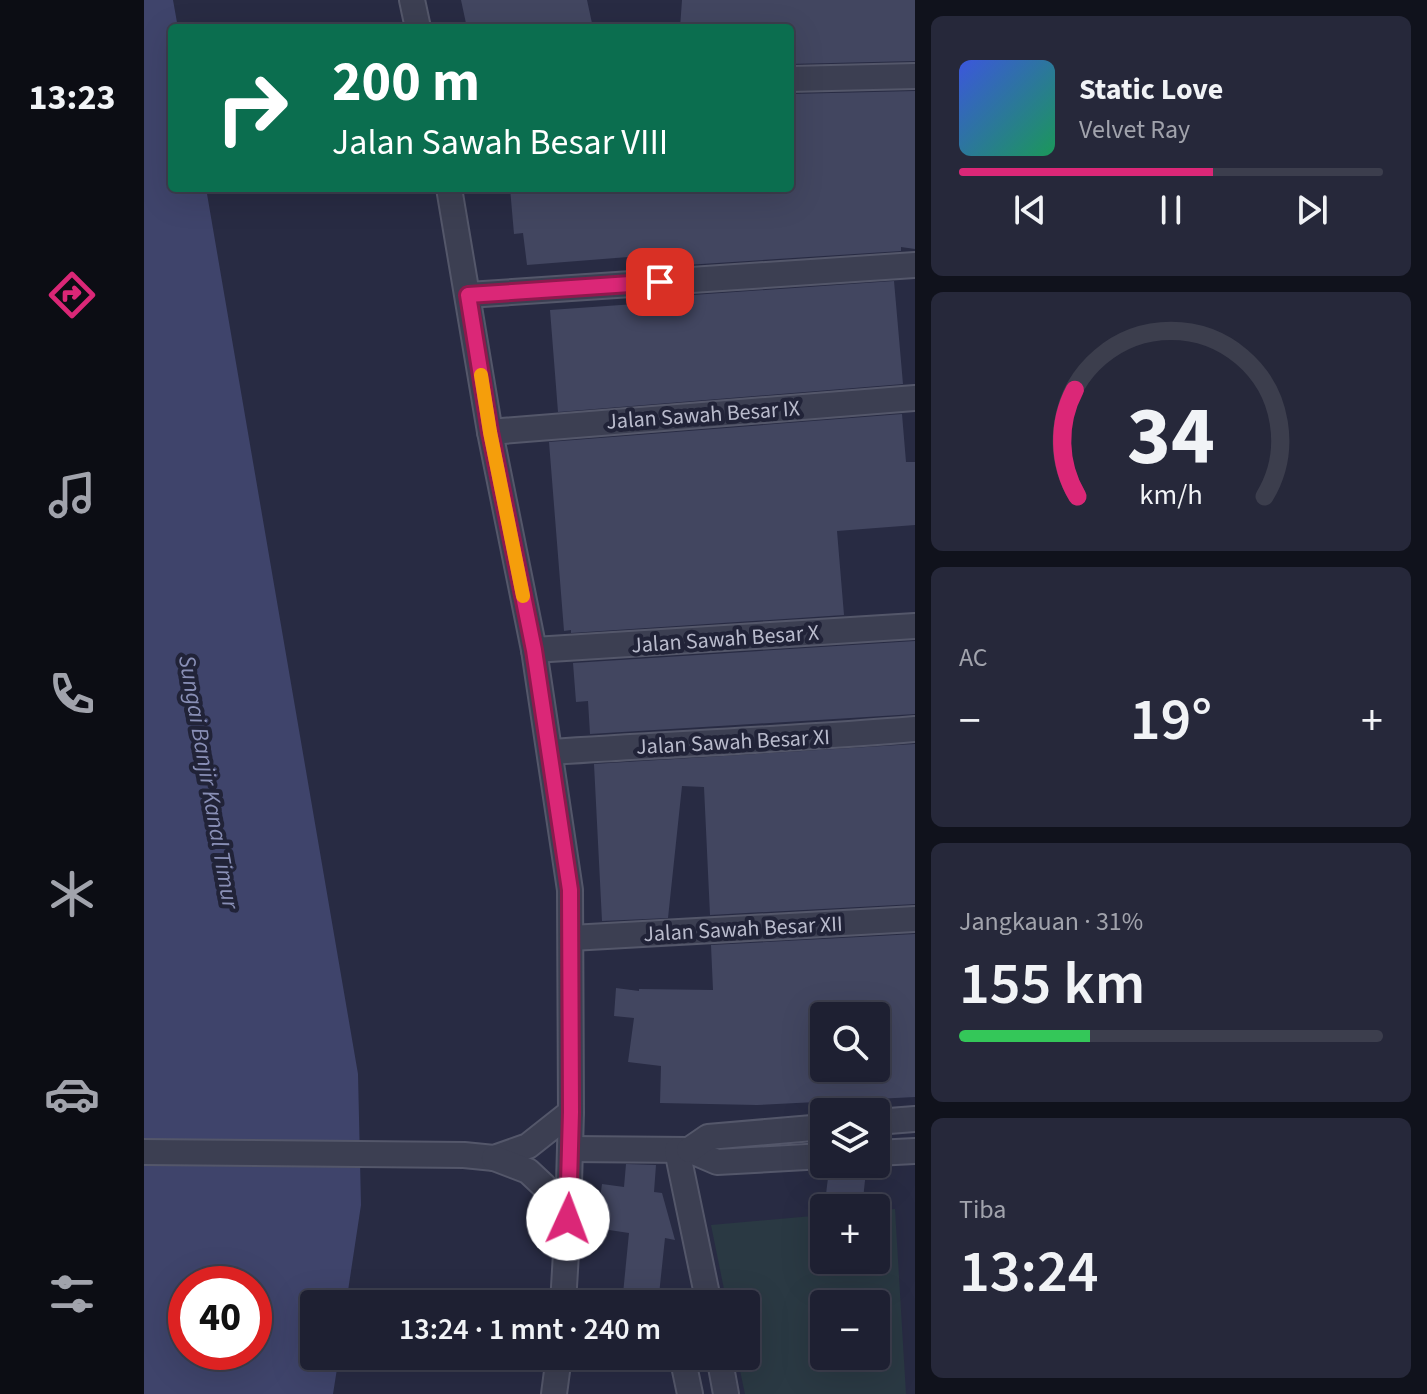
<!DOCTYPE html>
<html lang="id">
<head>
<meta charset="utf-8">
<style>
  :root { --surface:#1e2032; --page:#26283a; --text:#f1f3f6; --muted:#a1a3ac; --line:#3c3e4d; --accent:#db2777 }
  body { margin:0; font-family:"Source Sans 3",sans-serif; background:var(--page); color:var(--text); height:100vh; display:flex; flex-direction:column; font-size:30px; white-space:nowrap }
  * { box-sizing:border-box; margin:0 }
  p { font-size:26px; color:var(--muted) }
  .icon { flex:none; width:44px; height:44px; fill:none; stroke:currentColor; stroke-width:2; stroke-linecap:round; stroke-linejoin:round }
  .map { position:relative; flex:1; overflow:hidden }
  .panel { display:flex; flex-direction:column; gap:16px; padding:16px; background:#10121c; width:512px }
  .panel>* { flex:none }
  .hud { position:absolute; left:24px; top:24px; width:626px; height:168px; border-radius:8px; box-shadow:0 8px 32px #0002,0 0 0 2px var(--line); background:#0b6e4f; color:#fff; overflow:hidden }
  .tools { position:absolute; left:666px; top:1002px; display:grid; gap:16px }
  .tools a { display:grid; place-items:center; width:80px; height:80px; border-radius:8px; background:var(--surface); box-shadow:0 8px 32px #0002,0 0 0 2px var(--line); font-size:40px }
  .speed { position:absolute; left:24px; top:1266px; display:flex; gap:16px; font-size:40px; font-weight:700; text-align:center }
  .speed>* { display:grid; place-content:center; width:104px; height:104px; border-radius:50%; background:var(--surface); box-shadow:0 8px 32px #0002,0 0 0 2px var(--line); line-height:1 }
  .speed .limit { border:12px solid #d22; background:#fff; color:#111 }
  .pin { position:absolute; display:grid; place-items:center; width:68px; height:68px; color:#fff; margin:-34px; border-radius:16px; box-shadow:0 4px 12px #0006 }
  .me { position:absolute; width:88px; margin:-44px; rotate:2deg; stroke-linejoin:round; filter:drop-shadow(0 0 6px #0008) }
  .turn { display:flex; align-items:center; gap:28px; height:168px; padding:0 32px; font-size:36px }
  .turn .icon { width:104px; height:104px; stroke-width:2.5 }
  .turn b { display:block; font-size:56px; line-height:68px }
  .big { font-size:60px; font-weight:600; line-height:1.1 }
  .panel .tile { flex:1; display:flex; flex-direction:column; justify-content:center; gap:12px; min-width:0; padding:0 28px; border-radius:12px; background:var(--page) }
  .panel .dial { align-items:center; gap:0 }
  .dial svg { height:208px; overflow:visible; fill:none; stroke:var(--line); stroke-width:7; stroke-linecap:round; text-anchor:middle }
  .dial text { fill:var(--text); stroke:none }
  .song { display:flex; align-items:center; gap:24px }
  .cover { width:96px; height:96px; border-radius:12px; background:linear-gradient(135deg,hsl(230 70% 55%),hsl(150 70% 35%)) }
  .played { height:8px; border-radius:4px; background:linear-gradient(90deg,var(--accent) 60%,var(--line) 60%) }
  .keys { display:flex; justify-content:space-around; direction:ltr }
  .heat { display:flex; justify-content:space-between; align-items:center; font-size:44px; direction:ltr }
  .charge { height:12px; border-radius:6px; background:linear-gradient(90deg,#34c759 31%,var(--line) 0) }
  .trip { position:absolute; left:156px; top:1290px; width:460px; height:80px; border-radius:8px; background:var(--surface); box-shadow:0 8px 32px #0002,0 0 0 2px var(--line); font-weight:600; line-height:80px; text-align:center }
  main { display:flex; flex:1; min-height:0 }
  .dock { display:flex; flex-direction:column; width:144px; justify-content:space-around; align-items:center; background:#0c0d14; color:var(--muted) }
  .dock .icon { width:56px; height:56px }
  .dock .active { color:var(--accent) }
  .dock b { font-size:36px; color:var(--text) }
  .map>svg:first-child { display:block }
  .green { fill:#2a3943; fill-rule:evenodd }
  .water { fill:#3f446b; fill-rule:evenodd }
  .building { fill:#424660; fill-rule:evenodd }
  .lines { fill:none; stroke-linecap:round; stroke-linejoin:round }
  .minor-casing { stroke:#54576a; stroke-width:28 }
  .minor { stroke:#3c3f52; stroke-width:24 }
  .route-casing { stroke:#8e194d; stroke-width:20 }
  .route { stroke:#db2777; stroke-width:14 }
  .slow { stroke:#f59e0b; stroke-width:14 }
  .labels { text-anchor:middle; stroke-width:8; stroke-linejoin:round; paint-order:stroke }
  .street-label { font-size:22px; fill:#b9bbcc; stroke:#212338 }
  .water-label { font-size:24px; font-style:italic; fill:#898fb6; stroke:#212338 }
</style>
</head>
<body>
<main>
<nav class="dock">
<b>13:23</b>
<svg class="icon active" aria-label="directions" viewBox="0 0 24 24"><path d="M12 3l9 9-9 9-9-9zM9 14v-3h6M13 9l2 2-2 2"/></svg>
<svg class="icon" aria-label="music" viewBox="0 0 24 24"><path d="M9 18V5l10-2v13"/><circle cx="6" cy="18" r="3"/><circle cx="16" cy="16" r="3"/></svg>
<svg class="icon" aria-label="phone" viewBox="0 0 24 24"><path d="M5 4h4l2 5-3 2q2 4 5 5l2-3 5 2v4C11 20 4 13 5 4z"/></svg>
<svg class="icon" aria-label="climate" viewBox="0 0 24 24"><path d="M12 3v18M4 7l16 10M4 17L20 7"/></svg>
<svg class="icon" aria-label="car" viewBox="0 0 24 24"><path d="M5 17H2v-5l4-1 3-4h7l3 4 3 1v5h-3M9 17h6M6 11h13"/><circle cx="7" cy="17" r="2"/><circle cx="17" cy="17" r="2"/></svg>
<svg class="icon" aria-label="filters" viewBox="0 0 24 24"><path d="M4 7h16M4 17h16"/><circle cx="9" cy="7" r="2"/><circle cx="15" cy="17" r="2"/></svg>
</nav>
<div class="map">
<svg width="771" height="1394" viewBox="0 0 771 1394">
  <rect width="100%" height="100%" fill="#282b43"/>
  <path class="green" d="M751,1209L762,1394H601L593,1356H602V1304H583L567,1225L680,1215V1260H732V1211ZM680,1304H732V1356H680Z"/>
  <path class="water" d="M0,0H29L34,28H28V188H62L214,1074L217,1205L202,1304H170V1356H195L189,1394H0ZM42,1284H110V1352H42Z"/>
  <g class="building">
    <polygon points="317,0 443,0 449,28 323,28"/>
    <polygon points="538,0 771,0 771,61 646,64 646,28 536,28"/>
    <polygon points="771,91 771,249 757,247 757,251 495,268 497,256 383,265 379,233 370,234 366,188 646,188 646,94"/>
    <polygon points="750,281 759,384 414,412 406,310 491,304 491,299"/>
    <polygon points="758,414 762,462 771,462 771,525 693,531 700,615 427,633 427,630 420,631 405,442"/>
    <polygon points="771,641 771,714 446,734 444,701 432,702 429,663"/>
    <polygon points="771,744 771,904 566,915 560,787 538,786 524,918 458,921 450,764"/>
    <path d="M771,934V1097L613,1105L516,1103L517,1066L484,1062L490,1018L470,1016L472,988L495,991V989L569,990L567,945ZM680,1016H732V1068H680Z"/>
    <polygon points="482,1164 512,1165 510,1192 518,1193 531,1240 521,1238 514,1304 478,1304 485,1233 452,1228 458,1184 480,1187"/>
    <polygon points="690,1166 722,1171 719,1199 682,1194 685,1170"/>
  </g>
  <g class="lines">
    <defs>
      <g id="minor">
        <polyline points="268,0 274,28"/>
        <polyline points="646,79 771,76"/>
        <polyline points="305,188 346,432 390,650 426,890 427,1112 424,1219 419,1304"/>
        <polyline points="324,295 771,265"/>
        <polyline points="346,432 771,398"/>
        <polyline points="390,650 771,626"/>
        <path d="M407,752C528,744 650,739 771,729"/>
        <polyline points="427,938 771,919"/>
        <polyline points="732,1122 771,1119"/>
        <polyline points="426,1149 545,1150 573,1162 680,1156"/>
        <polyline points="533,1150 565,1304"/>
        <polyline points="545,1150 564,1137 680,1127"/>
        <polyline points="0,1152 320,1155 350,1158 384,1146 427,1112"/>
        <polyline points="732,1153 771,1151"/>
        <polyline points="350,1158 384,1171 400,1186 424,1219"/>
        <polyline points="538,1356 546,1394"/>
        <polyline points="575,1356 582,1394"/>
        <polyline points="410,1394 415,1356"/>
      </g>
    </defs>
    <use href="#minor" class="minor-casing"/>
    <use href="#minor" class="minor"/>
  </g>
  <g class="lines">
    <defs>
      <polyline id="route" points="424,1219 427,1112 426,890 390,650 346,432 324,295 516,282"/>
    </defs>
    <use href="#route" class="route-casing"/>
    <use href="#route" class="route"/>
    <polyline class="slow" points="337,375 346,432 379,596"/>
  </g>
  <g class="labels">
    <g class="street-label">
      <text transform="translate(559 414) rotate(-4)" y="8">Jalan Sawah Besar IX</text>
      <text transform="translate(581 638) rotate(-4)" y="8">Jalan Sawah Besar X</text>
      <text transform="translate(589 741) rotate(-3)" y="8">Jalan Sawah Besar XI</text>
      <text transform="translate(599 928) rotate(-3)" y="8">Jalan Sawah Besar XII</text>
    </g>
    <g class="water-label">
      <text transform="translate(65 782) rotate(80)" y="8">Sungai Banjir Kanal Timur</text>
    </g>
  </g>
</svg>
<div class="tools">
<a><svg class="icon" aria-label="search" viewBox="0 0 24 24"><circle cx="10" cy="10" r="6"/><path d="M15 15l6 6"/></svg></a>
<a><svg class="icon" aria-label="layers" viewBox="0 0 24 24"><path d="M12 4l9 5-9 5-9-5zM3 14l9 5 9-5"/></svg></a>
<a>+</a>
<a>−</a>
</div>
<div class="speed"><div class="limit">40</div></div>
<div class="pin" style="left:516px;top:282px;background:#d93025"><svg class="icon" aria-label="arrive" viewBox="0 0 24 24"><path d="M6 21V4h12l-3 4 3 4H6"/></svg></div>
<svg class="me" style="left:424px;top:1219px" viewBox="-20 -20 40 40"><circle r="19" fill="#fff"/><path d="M0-13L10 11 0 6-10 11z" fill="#db2777"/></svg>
<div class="trip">13:24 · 1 mnt · 240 m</div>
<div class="hud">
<div class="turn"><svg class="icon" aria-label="right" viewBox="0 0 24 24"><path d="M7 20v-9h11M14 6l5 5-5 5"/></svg><div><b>200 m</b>Jalan Sawah Besar VIII</div></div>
</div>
</div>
<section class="panel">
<div class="tile">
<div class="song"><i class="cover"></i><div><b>Static Love</b><p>Velvet Ray</p></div></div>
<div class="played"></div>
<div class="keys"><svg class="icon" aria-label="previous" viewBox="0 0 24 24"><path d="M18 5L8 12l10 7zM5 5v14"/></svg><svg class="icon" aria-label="pause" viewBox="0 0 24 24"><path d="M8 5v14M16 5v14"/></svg><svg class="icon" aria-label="next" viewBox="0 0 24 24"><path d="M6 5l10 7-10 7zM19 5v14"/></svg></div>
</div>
<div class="tile dial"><svg viewBox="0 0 100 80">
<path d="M14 69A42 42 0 1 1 86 69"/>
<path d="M14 69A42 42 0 0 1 13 28" stroke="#db2777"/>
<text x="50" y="56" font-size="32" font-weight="700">34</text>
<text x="50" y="72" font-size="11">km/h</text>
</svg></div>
<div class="tile"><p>AC</p>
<div class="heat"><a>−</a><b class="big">19°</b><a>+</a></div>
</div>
<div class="tile"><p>Jangkauan · 31%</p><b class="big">155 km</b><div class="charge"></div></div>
<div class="tile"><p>Tiba</p><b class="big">13:24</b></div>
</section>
</main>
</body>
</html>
